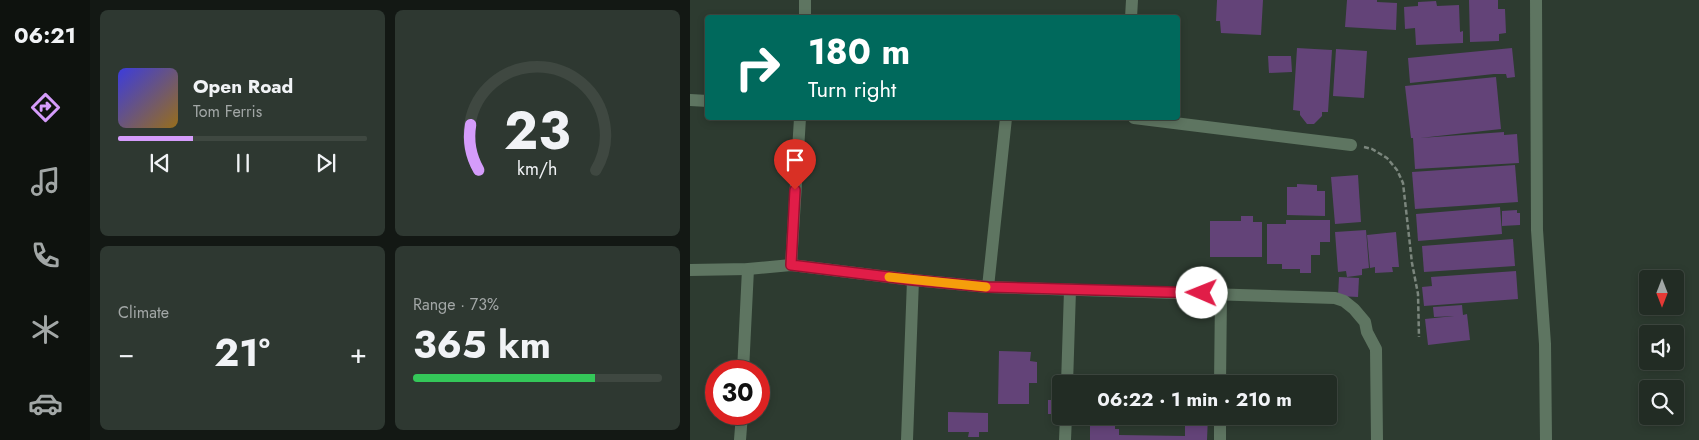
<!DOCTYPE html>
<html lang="en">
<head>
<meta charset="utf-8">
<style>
  :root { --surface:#222c24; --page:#2e3831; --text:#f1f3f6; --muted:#a2a7a6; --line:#3f4841; --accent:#d59cfb }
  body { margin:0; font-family:Jost,sans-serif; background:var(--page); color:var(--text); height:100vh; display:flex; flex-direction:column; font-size:19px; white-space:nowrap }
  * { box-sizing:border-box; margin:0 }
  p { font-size:16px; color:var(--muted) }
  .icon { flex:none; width:28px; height:28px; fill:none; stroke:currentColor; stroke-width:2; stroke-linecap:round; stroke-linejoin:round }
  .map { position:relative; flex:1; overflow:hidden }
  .drawer { display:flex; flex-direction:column; gap:10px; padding:10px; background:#131814; width:600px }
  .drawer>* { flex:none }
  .banner { position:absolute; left:15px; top:15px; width:475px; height:105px; border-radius:5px; box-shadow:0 2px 8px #0003,0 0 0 1px var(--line); background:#00695c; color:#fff; overflow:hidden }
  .needle { width:32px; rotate:180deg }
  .tools { position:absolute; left:949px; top:270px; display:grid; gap:10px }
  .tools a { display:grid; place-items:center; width:45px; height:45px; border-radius:5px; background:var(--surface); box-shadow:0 2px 8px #0003,0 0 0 1px var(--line); font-size:25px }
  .speed { position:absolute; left:15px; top:360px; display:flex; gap:10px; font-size:25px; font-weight:700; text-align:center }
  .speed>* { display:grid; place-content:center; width:65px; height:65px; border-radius:50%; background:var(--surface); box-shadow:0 2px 8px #0003,0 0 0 1px var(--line); line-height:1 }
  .speed .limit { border:8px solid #d22; background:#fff; color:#111 }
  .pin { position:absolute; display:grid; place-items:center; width:42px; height:42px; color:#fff; margin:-51px -21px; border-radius:50% 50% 50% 0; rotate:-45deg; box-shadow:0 0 5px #0007 }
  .pin .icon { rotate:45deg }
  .me { position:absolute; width:55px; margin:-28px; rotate:271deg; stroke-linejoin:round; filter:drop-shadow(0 0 4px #0008) }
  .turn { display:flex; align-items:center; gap:18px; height:105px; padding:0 20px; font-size:22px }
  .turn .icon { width:65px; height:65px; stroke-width:2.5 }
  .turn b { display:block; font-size:35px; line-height:42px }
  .big { font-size:38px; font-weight:700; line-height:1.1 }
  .drawer .card { flex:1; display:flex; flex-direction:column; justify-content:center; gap:8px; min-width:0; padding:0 18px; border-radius:8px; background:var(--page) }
  .drawer .dial { align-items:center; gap:0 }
  .dial svg { height:130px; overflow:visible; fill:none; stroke:var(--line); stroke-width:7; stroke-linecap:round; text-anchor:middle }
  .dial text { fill:var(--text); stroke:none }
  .song { display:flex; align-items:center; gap:15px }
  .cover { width:60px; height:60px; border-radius:8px; background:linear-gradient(135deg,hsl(240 70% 55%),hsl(40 70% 35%)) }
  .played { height:5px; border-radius:2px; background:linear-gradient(90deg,var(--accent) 30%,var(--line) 30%) }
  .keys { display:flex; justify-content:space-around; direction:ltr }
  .heat { display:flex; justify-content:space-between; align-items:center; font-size:28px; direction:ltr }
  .charge { height:8px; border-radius:4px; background:linear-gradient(90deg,#34c759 73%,var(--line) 0) }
  .drawer .tiles { flex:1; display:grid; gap:10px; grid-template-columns:repeat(2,1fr) }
  .trip { position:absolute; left:362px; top:375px; width:285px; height:50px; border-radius:5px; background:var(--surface); box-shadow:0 2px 8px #0003,0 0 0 1px var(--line); font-weight:700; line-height:50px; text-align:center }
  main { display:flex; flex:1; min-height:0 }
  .tab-bar { display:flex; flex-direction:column; width:90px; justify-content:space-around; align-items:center; background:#0e120e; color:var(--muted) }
  .tab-bar .icon { width:35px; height:35px }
  .tab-bar .active { color:var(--accent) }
  .tab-bar b { font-size:22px; color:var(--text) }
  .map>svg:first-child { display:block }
  .building { fill:#634378 }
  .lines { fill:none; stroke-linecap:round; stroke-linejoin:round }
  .path { stroke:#7b867d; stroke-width:2.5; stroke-dasharray:5 2.5; stroke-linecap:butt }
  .minor { stroke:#5e7561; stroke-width:12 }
  .route-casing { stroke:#92132f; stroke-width:12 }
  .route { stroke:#e11d48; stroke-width:9 }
  .slow { stroke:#f59e0b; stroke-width:9 }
</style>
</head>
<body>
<main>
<nav class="tab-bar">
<b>06:21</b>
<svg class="icon active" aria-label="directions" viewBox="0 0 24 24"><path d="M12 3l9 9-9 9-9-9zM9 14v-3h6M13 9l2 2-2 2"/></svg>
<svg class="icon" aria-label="music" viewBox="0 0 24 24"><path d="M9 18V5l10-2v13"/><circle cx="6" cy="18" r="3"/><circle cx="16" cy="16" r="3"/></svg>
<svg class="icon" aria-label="phone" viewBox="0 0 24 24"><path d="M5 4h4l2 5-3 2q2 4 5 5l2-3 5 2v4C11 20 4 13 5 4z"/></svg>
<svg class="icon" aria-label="climate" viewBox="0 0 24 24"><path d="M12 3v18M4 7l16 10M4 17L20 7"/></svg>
<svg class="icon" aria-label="car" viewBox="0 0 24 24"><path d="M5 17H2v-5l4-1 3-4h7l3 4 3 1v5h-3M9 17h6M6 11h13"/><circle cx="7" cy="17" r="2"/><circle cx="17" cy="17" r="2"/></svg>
</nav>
<section class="drawer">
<div class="tiles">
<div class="card">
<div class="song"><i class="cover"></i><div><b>Open Road</b><p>Tom Ferris</p></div></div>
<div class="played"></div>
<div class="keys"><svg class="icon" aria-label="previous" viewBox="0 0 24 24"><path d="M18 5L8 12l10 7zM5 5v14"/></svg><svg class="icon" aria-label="pause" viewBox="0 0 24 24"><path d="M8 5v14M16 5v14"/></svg><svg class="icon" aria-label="next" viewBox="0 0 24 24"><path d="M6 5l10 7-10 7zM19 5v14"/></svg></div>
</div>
<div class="card dial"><svg viewBox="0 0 100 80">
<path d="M14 69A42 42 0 1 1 86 69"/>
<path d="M14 69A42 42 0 0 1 9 41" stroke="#d59cfb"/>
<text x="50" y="56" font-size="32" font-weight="700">23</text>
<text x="50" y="72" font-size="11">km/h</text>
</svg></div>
<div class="card"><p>Climate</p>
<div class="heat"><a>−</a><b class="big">21°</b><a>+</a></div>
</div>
<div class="card"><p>Range · 73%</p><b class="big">365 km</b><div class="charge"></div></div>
</div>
</section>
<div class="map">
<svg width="1009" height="440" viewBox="0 0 1009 440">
  <rect width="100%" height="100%" fill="#2d3b30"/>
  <g class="building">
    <polygon points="527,0 573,0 571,35 531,33 530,21 526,21"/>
    <polygon points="657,0 687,0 687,2 707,3 706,30 655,27"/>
    <polygon points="779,0 808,0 808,9 815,9 816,33 809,34 809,41 780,42"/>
    <polygon points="746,1 747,6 769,5 770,32 773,31 773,43 726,45 725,28 715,29 714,7 728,6 728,2"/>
    <polygon points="607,48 642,50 638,112 632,112 632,116 624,124 617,124 610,115 610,111 603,110"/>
    <polygon points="822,48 825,77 817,78 816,74 804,74 720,83 718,58"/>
    <polygon points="646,49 677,51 674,98 643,96"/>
    <polygon points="578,56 601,56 602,72 579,73"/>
    <polygon points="806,77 811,129 730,138 814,132 814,135 827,134 829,163 725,169 723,138 721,138 715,86"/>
    <polygon points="825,165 828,202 725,209 722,172"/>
    <polygon points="668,175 671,222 645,224 641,177"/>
    <polygon points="607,184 627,185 627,191 635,191 635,216 597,215 597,187 607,187"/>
    <polygon points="810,207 812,234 728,241 726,214"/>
    <polygon points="827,210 827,213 830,213 830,225 812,226 812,211"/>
    <polygon points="551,216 563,216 563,222 572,222 572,257 520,257 520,221 551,221"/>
    <polygon points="596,220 640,220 640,242 630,242 630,255 621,255 621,273 610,273 610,269 592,269 592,264 577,264 577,224 596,224"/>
    <polygon points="676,230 679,268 672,269 672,275 657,277 656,271 648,272 645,232"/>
    <polygon points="706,232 709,267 702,267 703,272 685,273 685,267 680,268 677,235"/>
    <polygon points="823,239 825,266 734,272 732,246"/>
    <polygon points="826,271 828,299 734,306 732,287 742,286 741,277"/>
    <polygon points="649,277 669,278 668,297 648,296"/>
    <polygon points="772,305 773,315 777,314 780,340 738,345 735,319 764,316 744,317 743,307"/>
    <polygon points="309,351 341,352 340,361 347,362 347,383 339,383 339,404 308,404"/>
    <rect x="358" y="400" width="12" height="14"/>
    <polygon points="258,412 298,413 298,432 289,432 289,437 278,437 279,432 258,432"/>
    <polygon points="400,416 425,416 425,429 429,429 429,435 495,436 495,416 518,416 517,440 400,440"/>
  </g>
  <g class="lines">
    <polyline class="path" points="674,147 682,149 697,158 707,170 713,183 722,263 728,294 729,337"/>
    <g class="minor">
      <polyline points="846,0 847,230 855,344 856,440"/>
      <polyline points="115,18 115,0"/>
      <polyline points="441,18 442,0"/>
      <polyline points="0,100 18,101"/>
      <polyline points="444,118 661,145"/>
      <polyline points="101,265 110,118"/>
      <polyline points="0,270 58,269 101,265 223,280 298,287 645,298 654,301 664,309 675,322 677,332 686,349 687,440"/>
      <polyline points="298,287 316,118"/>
      <polyline points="53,371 58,269"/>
      <polyline points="377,384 380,290"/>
      <polyline points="530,384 531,294"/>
      <polyline points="50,440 52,414"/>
      <polyline points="217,440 223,280"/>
      <polyline points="375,440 376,416"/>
      <polyline points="530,440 530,416"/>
    </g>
  </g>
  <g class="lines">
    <defs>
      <polyline id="route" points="105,190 101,265 223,280 298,287 512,293"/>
    </defs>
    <use href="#route" class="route-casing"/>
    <use href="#route" class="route"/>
    <polyline class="slow" points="199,277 296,287"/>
  </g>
</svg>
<div class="tools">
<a><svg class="needle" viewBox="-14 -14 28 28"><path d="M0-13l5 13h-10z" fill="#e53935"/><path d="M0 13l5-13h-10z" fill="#a2a7a6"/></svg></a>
<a><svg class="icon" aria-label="sound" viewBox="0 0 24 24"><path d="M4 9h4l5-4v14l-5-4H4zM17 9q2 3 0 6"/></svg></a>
<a><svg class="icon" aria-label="search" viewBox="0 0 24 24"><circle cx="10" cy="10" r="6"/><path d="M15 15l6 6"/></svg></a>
</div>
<div class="speed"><div class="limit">30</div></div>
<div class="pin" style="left:105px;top:190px;background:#d93025"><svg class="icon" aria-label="arrive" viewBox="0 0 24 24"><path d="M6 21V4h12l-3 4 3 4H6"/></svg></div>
<svg class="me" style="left:512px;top:293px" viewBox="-20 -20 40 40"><circle r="19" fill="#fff"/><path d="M0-13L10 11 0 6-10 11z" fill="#e11d48"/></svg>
<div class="trip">06:22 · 1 min · 210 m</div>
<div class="banner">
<div class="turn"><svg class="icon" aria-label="right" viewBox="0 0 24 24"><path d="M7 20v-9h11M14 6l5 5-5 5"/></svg><div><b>180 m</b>Turn right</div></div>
</div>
</div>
</main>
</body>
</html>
